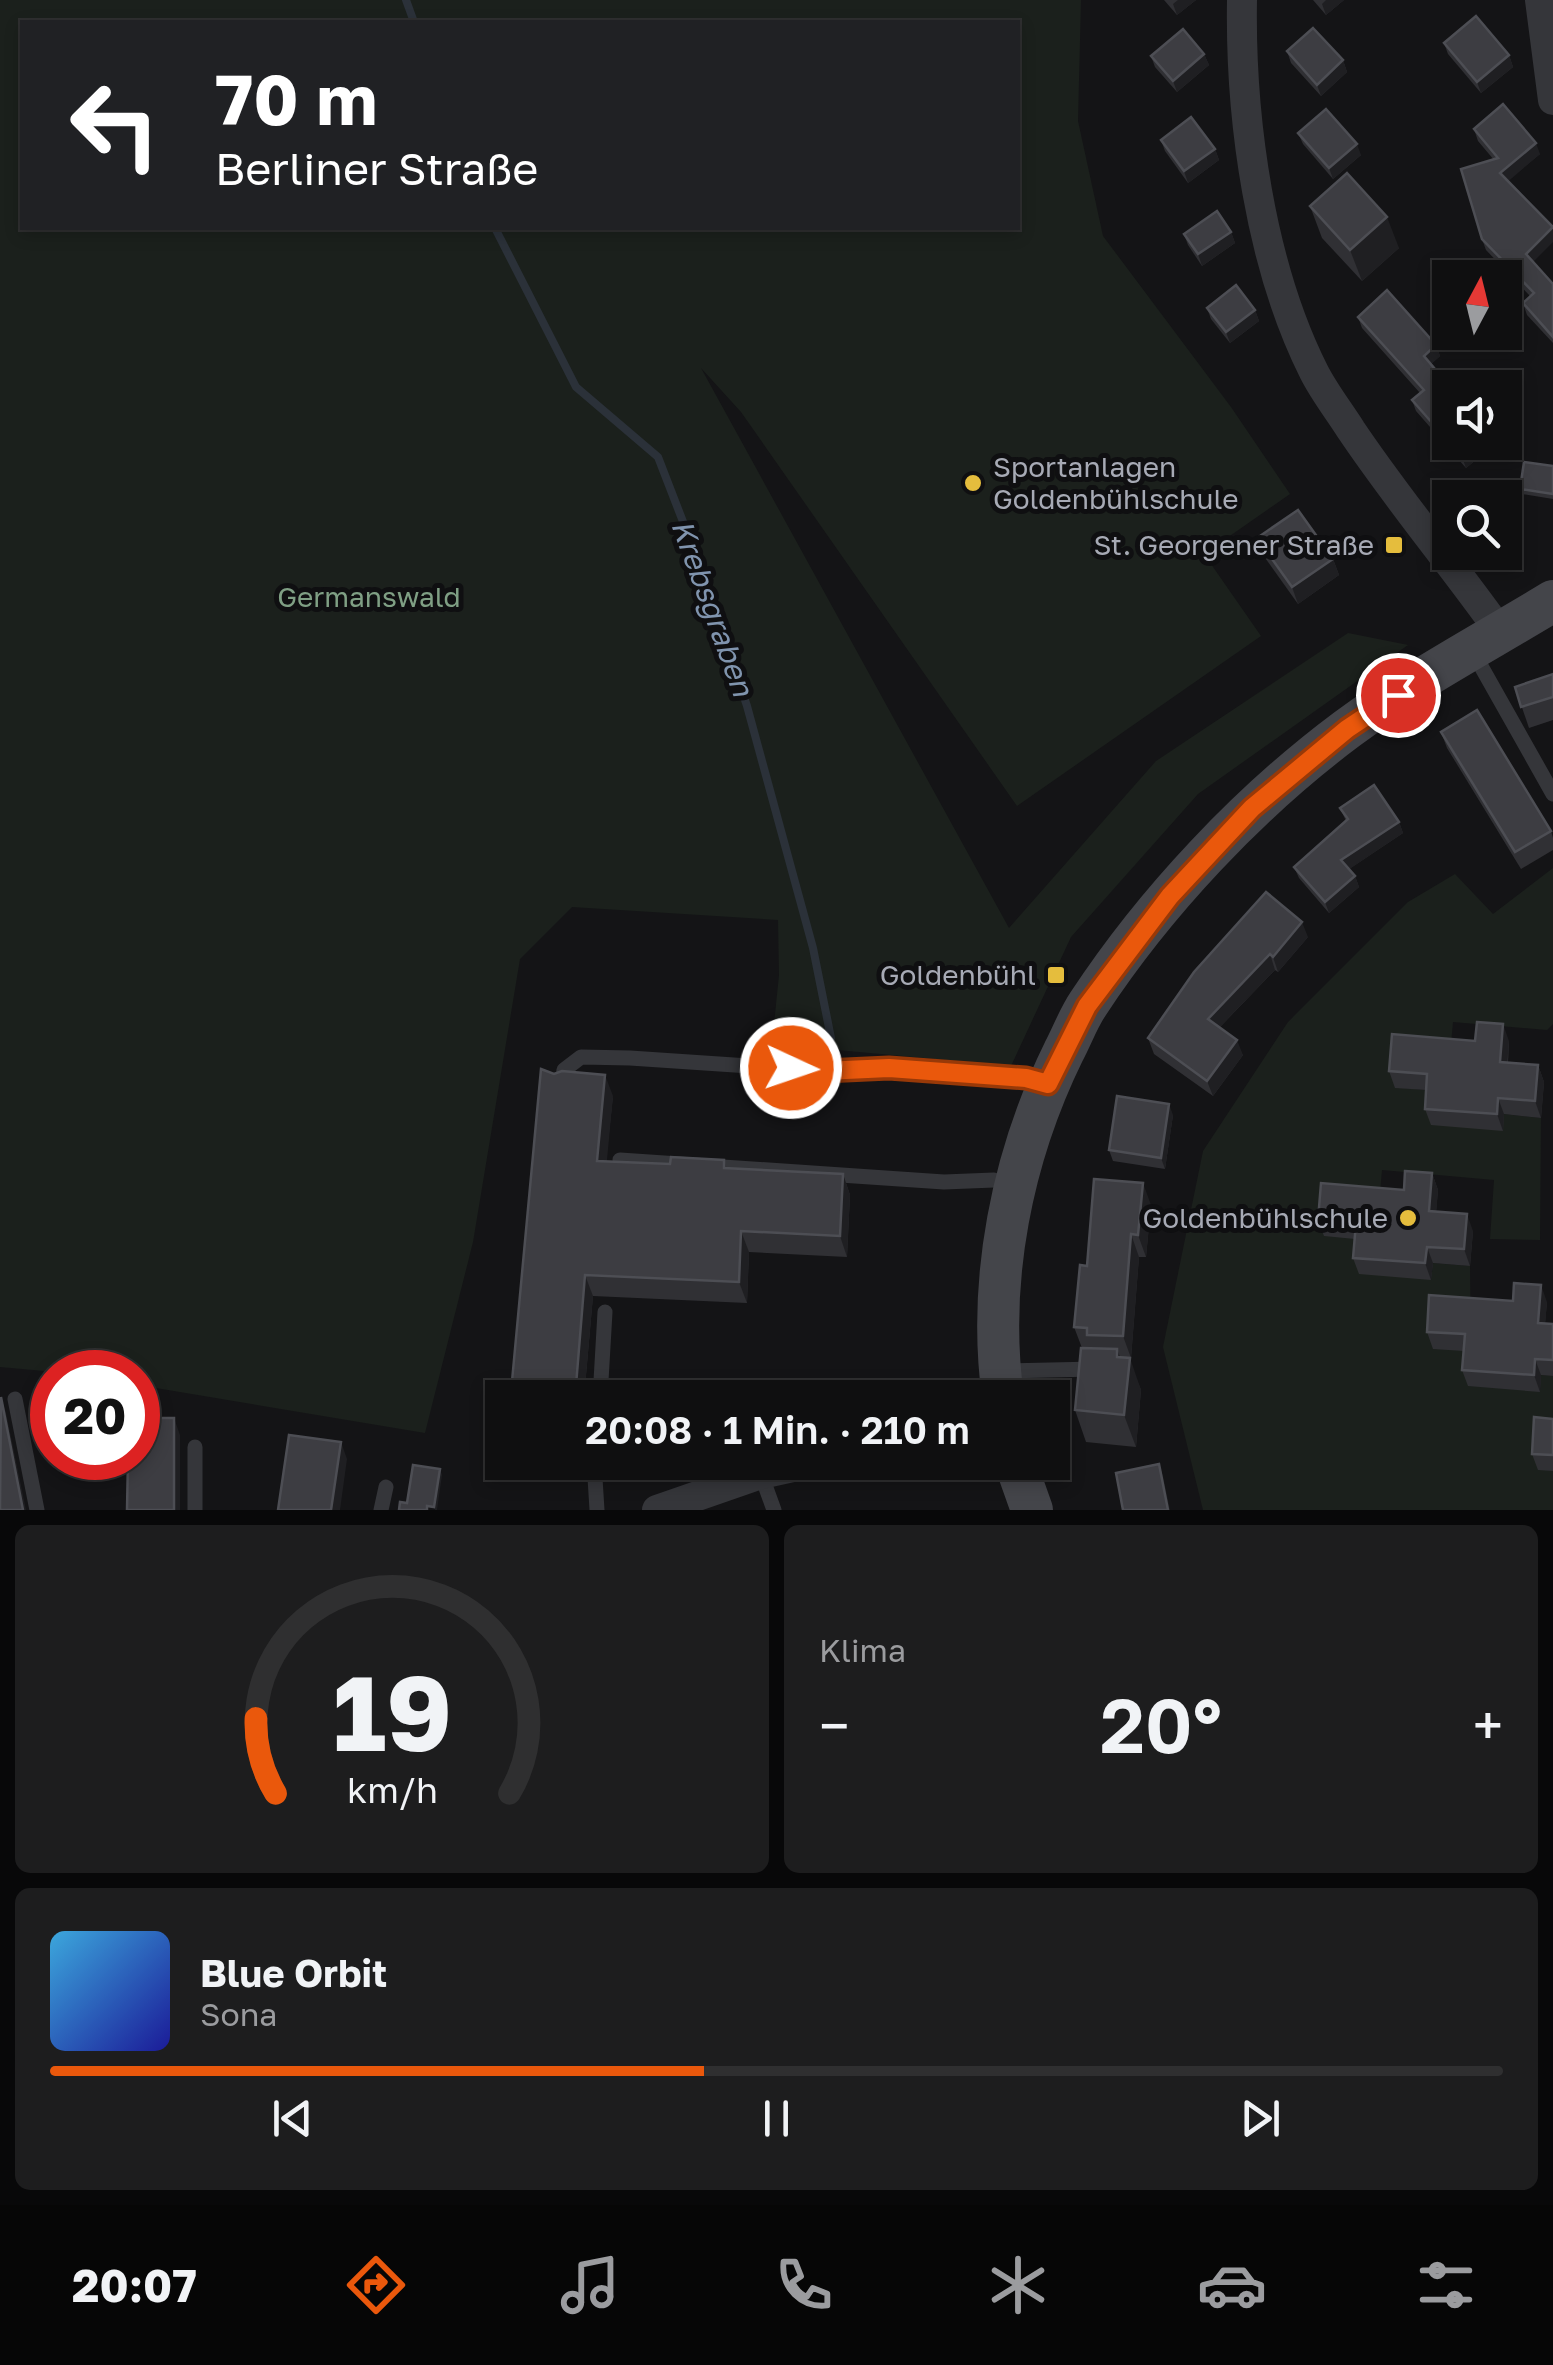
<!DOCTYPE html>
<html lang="de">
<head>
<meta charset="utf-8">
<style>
  :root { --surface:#0f0f10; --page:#1d1d1e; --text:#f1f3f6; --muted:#9b9c9f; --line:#2f2f30; --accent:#ea580c }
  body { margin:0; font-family:"Golos Text",sans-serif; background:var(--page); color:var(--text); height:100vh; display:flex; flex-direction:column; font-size:38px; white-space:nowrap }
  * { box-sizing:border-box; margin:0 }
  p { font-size:32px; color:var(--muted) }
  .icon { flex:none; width:55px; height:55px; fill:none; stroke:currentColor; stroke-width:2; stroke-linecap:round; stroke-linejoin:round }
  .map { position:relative; height:1510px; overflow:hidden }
  .sheet { display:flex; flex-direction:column; gap:15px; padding:15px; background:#080809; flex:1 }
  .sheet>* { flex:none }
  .top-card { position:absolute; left:20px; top:20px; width:1000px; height:210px; border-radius:0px; box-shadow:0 5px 15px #0003,0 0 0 2px var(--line); background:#202124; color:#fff; overflow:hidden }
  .needle { width:65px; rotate:7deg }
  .buttons { position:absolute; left:1432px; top:260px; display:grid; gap:20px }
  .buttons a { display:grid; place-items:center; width:90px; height:90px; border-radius:0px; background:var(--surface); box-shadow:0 5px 15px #0003,0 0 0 2px var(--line); font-size:50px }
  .speed { position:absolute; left:30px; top:1350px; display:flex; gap:20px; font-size:50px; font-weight:700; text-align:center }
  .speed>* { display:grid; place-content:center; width:130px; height:130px; border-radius:50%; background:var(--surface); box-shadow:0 5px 15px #0003,0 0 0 2px var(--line); line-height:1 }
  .speed .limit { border:15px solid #d22; background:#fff; color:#111 }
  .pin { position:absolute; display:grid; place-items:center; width:85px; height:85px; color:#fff; margin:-42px; border:5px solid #fff; border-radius:50%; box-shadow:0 2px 10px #0007 }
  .me { position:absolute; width:110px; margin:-55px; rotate:93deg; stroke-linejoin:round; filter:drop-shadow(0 0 8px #0008) }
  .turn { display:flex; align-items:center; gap:35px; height:210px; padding:0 30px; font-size:45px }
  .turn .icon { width:130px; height:130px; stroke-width:2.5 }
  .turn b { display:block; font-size:70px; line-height:85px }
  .big { font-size:75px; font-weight:600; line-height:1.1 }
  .sheet .card { flex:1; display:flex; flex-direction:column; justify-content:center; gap:15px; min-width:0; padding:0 35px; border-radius:15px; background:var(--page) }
  .sheet .dial { align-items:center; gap:0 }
  .dial svg { height:260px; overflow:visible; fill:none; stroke:var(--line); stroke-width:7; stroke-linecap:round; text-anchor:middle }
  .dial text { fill:var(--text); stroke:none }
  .song { display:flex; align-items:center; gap:30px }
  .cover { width:120px; height:120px; border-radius:15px; background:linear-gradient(135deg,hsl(200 70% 55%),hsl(240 70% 35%)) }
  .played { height:10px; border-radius:5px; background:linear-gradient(90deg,var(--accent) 45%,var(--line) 45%) }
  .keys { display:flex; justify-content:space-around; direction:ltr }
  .heat { display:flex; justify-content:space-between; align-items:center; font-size:55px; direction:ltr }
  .sheet .tiles { flex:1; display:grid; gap:15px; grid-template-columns:1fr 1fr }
  .card:last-child { grid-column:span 2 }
  .trip { position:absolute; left:485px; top:1380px; width:585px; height:100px; border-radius:0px; background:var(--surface); box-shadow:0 5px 15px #0003,0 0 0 2px var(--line); font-weight:600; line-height:100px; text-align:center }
  .dock { display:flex; height:160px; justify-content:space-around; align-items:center; background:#060606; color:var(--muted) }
  .dock .icon { width:70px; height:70px }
  .dock .on { color:var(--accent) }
  .dock b { font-size:45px; color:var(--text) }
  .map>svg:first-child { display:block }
  .green { fill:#1b201c; fill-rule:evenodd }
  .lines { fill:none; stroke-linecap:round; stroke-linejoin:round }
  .stream { stroke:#2b3139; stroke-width:8 }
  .lane { stroke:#35363a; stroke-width:15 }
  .street { stroke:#35363a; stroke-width:30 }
  .secondary { stroke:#44454a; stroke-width:42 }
  .wall { fill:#303034 }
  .shaded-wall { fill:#1f1f22 }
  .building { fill:#3d3d42; stroke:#4d4e54; stroke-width:2.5 }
  .route-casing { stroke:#983908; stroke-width:25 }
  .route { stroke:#ea580c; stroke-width:18 }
  .poi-dot { fill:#e5bd3d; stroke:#0f0f11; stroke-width:4 }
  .labels { text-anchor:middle; stroke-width:10; stroke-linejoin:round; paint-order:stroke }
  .poi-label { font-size:28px; fill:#a7aab5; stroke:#0f0f11; text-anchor:end }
  .park-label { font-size:28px; fill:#7f9f84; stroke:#0f0f11 }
  .water-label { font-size:30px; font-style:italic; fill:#8094ae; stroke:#0f0f11 }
</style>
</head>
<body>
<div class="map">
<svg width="1553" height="1510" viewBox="0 0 1553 1510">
  <rect width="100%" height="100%" fill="#141416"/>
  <g class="green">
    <path d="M0,0H1081L1078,121L1103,236L1231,407L1290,494L1204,554L1261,636L1017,806L741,412L701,368L1009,928L1156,761L1348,633L1408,645L1198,794L1071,937L1011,1066L772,1044L779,975L778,920L572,907L520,959L473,1242L425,1433L138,1385V1372H55L0,1367ZM22,22H1018V228H22Z"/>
    <polygon points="1553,868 1553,1024 1547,1030 1453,1022 1450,1055 1395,1087 1434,1091 1502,1131 1504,1114 1541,1118 1540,1240 1490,1239 1494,1180 1382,1170 1379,1204 1362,1240 1431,1280 1433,1263 1470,1266 1471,1351 1540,1391 1541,1375 1553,1376 1553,1510 1203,1510 1163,1347 1203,1151 1288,1022 1408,902 1455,874 1493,914"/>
  </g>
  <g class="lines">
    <g class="stream">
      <polyline points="406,0 414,22"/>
      <polyline points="495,228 576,387 658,457 699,563 747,706 813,948 831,1038"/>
    </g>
    <g class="lane">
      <polyline points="1473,652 1553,794"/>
      <polyline points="562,1084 564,1070 581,1057 630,1058 824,1071 889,1068 1026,1078 1044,1083"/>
      <polyline points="620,1160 944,1182 994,1180"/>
      <polyline points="1003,1371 1095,1369"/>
      <polyline points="600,1398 605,1312"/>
      <polyline points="15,1399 37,1510"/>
      <polyline points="195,1447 195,1510"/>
      <polyline points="594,1462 597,1510"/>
      <polyline points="761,1474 774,1510"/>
      <polyline points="381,1510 386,1487"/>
    </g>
    <g class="street">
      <path d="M1242,0C1240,119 1260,265 1314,372C1324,392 1339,411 1351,430C1398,500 1452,564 1501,633"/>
      <polyline points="1540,0 1553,100"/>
      <polyline points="657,1510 761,1474 815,1462"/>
    </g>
    <g class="secondary">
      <path d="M1003,1398C987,1280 1012,1157 1064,1051C1072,1036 1078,1019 1088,1004C1155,902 1249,802 1347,729C1412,681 1484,643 1553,601"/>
      <polyline points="1015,1462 1032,1510"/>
    </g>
  </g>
  <g class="wall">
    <polygon points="1164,0 1196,0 1177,15"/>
    <polygon points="1313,0 1344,0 1326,15"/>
    <polygon points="1444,43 1509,55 1513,67 1481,93 1448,54"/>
    <polygon points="1287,51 1343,60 1347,72 1321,96 1291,63"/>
    <polygon points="1204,54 1209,65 1177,92 1155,67 1151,56"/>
    <polygon points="1474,129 1540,154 1507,181 1533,262 1553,284 1553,343 1527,315 1523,303 1530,296 1486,250 1482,239 1494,160 1478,141"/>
    <polygon points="1298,133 1361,155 1333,179 1303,144"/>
    <polygon points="1161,140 1215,149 1219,160 1188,183 1165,151"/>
    <polygon points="1310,206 1399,248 1362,281 1322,238"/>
    <polygon points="1231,232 1235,243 1202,266 1188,245 1184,234"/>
    <polygon points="1207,308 1255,310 1259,321 1230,343 1211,319"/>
    <polygon points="1358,317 1436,345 1440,356 1431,364 1450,442 1494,442 1495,444 1466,468 1416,411 1412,400 1420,393 1362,328"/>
    <polygon points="1553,466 1553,499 1522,494 1520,489"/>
    <polygon points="1257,538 1333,559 1339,575 1298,604 1263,555"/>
    <polygon points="1553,674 1553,720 1529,728 1515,687"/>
    <polygon points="1441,732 1551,831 1553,838 1553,850 1521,869 1447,748"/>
    <polygon points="1340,808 1399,822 1403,833 1349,869 1355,876 1359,887 1329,913 1299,878 1294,867 1346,821"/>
    <polygon points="1308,937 1278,972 1275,970 1220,1027 1243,1055 1213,1096 1154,1054 1148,1038 1194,972"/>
    <polygon points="1475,1041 1509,1041 1508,1063 1538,1065 1544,1082 1541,1118 1504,1114 1503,1131 1431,1125 1425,1109 1426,1090 1395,1088 1389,1071"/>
    <polygon points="613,1096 606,1161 670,1164 724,1160 727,1169 843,1174 850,1195 847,1257 749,1252 747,1303 593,1296 584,1398 513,1398 511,1392"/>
    <polygon points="1173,1115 1165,1169 1113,1161 1109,1150"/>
    <polygon points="1432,1173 1438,1190 1436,1212 1473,1231 1470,1266 1433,1263 1431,1280 1359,1274 1353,1258 1355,1239 1324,1236 1318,1220 1404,1190"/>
    <polygon points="1151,1205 1146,1257 1139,1257 1131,1358 1128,1358 1141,1390 1136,1447 1086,1442 1075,1410 1082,1348 1074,1327 1087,1266"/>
    <polygon points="1513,1301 1547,1302 1545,1323 1553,1324 1553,1376 1541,1375 1540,1392 1468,1386 1462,1370 1464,1351 1433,1349 1427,1332"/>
    <polygon points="1553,1419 1553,1471 1538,1470 1532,1454"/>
  </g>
  <g class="shaded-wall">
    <polygon points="1178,0 1196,0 1177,15 1173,4"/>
    <polygon points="1326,0 1344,0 1326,15 1322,4"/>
    <polygon points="1204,54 1209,65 1177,92 1173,81"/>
    <polygon points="1509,55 1513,67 1481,93 1477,82"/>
    <polygon points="1343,60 1347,72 1321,96 1317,85"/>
    <polygon points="1536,143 1540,154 1504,185 1500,173"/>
    <polygon points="1357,144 1361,155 1333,179 1329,168"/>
    <polygon points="1215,149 1219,160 1188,183 1184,171"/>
    <polygon points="1387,217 1399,248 1362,281 1350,250"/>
    <polygon points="1553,227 1553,242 1530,265 1526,254"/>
    <polygon points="1231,232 1235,243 1202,266 1198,254"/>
    <polygon points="1255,310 1259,321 1230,343 1226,332"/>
    <polygon points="1436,345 1440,356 1428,367 1424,356"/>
    <polygon points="1479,442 1494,442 1495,444 1466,468 1462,457"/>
    <polygon points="1333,559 1339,575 1298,604 1292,587"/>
    <polygon points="1399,822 1403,833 1345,872 1341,860"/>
    <polygon points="1355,876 1359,887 1329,913 1325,902"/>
    <polygon points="1302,922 1308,937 1278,972 1273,957"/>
    <polygon points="1270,954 1275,970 1213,1034 1208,1019"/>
    <polygon points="1503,1024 1509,1041 1506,1079 1500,1062"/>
    <polygon points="1237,1040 1243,1055 1213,1096 1207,1081"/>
    <polygon points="1538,1065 1544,1082 1541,1118 1535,1101"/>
    <polygon points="605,1075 613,1096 605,1181 597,1161"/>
    <polygon points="1498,1098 1504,1114 1503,1131 1497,1114"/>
    <polygon points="1169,1104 1173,1115 1165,1169 1161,1158"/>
    <polygon points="1432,1173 1438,1190 1435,1228 1429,1211"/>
    <polygon points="843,1174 850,1195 847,1257 840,1236"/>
    <polygon points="1143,1183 1151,1205 1146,1257 1138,1235"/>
    <polygon points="1467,1214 1473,1231 1470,1266 1464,1249"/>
    <polygon points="741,1231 749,1252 747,1303 739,1282"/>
    <polygon points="1131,1234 1139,1257 1131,1358 1123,1336"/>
    <polygon points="1427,1247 1433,1263 1431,1280 1425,1263"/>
    <polygon points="585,1275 593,1296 584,1398 575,1398"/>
    <polygon points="1541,1285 1547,1302 1544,1339 1538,1323"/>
    <polygon points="1117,1349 1128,1378 1130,1358 1141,1390 1136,1447 1124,1415 1117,1357"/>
    <polygon points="1535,1359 1541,1375 1540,1392 1534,1375"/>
    <polygon points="1,1397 6,1413 26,1510 23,1510"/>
    <polygon points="174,1418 180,1435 180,1510 174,1510"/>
    <polygon points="341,1442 347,1459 340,1510 331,1510"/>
    <polygon points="1159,1464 1163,1476 1170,1510 1168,1510"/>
    <polygon points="440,1469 442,1475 437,1510 435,1510 434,1507"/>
  </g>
  <g class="building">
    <polygon points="1476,16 1509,55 1477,82 1444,43"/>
    <polygon points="1313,28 1343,60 1317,85 1287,51"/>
    <polygon points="1183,29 1204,54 1173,81 1151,56"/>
    <polygon points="1503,104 1536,143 1500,173 1553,227 1526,254 1553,284 1553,337 1523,303 1534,293 1482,239 1461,169 1498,158 1474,129"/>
    <polygon points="1326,109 1357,144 1329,168 1298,133"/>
    <polygon points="1191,117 1215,149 1184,171 1161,140"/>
    <polygon points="1347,173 1387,217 1350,250 1310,206"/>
    <polygon points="1217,211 1231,232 1198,254 1184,234"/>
    <polygon points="1236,285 1255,310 1226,332 1207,308"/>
    <polygon points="1387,290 1436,345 1424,356 1451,388 1450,442 1479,442 1462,457 1412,400 1424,390 1358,317"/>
    <polygon points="1524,462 1553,466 1553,494 1520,489"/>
    <polygon points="1298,510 1333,559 1292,587 1257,538"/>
    <polygon points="1553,674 1553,697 1521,707 1515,687"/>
    <polygon points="1477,710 1551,831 1515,852 1441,732"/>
    <polygon points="1374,785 1399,822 1341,860 1355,876 1325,902 1294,867 1348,819 1340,808"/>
    <polygon points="1266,892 1302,922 1273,957 1270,954 1208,1019 1237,1040 1207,1081 1148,1038 1194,972"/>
    <polygon points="1477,1022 1503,1024 1500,1062 1538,1065 1535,1101 1498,1098 1497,1114 1425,1109 1427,1074 1389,1071 1392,1034 1475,1041"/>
    <polygon points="541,1069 554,1074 562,1071 605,1075 597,1161 670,1164 671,1157 724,1160 724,1168 843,1174 840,1236 741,1231 739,1282 585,1275 575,1398 511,1392"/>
    <polygon points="1117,1096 1169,1104 1161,1158 1109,1150"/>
    <polygon points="1405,1171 1432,1173 1429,1211 1467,1214 1464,1249 1427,1247 1425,1263 1353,1258 1356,1223 1318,1220 1321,1183 1404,1190"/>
    <polygon points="1094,1179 1143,1183 1138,1235 1131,1234 1123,1336 1087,1335 1087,1328 1074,1327 1080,1265 1087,1266"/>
    <polygon points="1514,1283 1541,1285 1538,1323 1553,1324 1553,1360 1535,1359 1534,1375 1462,1370 1465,1334 1427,1332 1429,1295 1513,1301"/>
    <polygon points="1081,1348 1117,1349 1117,1357 1130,1358 1124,1415 1075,1410"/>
    <polygon points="1,1397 23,1510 0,1510"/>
    <polygon points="1534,1417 1553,1419 1553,1455 1532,1454"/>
    <polygon points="138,1418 174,1418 174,1510 127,1510 128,1458 138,1458"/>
    <polygon points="289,1435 341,1442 331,1510 278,1510"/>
    <polygon points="1159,1464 1168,1510 1123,1510 1116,1473"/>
    <polygon points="413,1465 440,1469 434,1507 427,1506 427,1510 399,1510 400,1502 407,1503"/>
  </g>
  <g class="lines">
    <defs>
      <polyline id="route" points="791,1068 824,1071 889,1068 1026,1078 1048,1084 1087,1006 1170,896 1252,808 1347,729 1398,695"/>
    </defs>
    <use href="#route" class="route-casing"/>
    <use href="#route" class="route"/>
  </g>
  <g class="poi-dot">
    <circle cx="973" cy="483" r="10"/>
    <rect x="1384" y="535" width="20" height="20" rx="5"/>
    <rect x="1046" y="965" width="20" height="20" rx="5"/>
    <circle cx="1408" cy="1218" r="10"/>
  </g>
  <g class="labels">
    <g class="poi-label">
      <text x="993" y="477" text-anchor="start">Sportanlagen<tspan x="993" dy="32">Goldenbühlschule</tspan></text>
      <text x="1374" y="555">St. Georgener Straße</text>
      <text x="1036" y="985">Goldenbühl</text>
      <text x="1388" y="1228">Goldenbühlschule</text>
    </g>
    <g class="park-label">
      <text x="369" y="607">Germanswald</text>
    </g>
    <g class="water-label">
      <text transform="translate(712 608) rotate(70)" y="10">Krebsgraben</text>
    </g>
  </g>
</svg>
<div class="buttons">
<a><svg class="needle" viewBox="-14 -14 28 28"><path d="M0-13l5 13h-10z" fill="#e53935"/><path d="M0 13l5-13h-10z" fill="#9b9c9f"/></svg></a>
<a><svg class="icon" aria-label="sound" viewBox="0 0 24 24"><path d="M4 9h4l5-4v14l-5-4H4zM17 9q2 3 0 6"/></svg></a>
<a><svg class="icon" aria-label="search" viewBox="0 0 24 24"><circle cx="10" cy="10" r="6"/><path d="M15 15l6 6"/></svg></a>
</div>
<div class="speed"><div class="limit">20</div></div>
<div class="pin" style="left:1398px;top:695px;background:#d93025"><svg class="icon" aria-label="arrive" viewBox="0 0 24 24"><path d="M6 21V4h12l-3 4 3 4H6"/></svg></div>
<svg class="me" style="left:791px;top:1068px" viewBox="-20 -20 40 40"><circle r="17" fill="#ea580c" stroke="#fff" stroke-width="3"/><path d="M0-11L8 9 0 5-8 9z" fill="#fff"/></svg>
<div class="trip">20:08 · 1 Min. · 210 m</div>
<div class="top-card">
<div class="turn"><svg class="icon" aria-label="left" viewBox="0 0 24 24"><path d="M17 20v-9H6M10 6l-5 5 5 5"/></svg><div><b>70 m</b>Berliner Straße</div></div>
</div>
</div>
<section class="sheet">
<div class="tiles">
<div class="card dial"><svg viewBox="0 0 100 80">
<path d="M14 69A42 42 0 1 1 86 69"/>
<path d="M14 69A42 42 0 0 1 8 46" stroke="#ea580c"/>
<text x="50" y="56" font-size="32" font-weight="700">19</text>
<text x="50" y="72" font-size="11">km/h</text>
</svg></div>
<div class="card"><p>Klima</p>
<div class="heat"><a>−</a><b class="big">20°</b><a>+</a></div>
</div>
<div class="card">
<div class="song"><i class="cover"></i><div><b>Blue Orbit</b><p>Sona</p></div></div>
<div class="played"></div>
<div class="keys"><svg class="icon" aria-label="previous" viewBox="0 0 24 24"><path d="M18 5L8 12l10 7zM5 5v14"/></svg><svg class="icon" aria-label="pause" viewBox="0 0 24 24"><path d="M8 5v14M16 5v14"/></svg><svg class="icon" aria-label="next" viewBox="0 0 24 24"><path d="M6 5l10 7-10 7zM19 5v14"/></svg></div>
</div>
</div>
</section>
<nav class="dock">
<b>20:07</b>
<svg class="icon on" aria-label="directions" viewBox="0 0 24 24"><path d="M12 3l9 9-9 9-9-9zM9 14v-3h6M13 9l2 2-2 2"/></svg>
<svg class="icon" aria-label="music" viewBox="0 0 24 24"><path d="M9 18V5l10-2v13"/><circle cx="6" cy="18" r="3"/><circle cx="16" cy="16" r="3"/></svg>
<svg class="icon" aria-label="phone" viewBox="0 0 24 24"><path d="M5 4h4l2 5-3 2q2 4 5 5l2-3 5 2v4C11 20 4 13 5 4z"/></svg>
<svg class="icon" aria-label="climate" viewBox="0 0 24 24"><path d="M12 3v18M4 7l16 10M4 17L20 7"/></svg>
<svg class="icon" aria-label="car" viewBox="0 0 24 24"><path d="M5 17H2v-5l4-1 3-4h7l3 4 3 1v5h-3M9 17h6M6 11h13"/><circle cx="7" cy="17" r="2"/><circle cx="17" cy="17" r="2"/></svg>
<svg class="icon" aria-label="filters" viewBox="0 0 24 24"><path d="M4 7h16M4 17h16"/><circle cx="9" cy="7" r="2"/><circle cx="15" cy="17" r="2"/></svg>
</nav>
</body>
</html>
